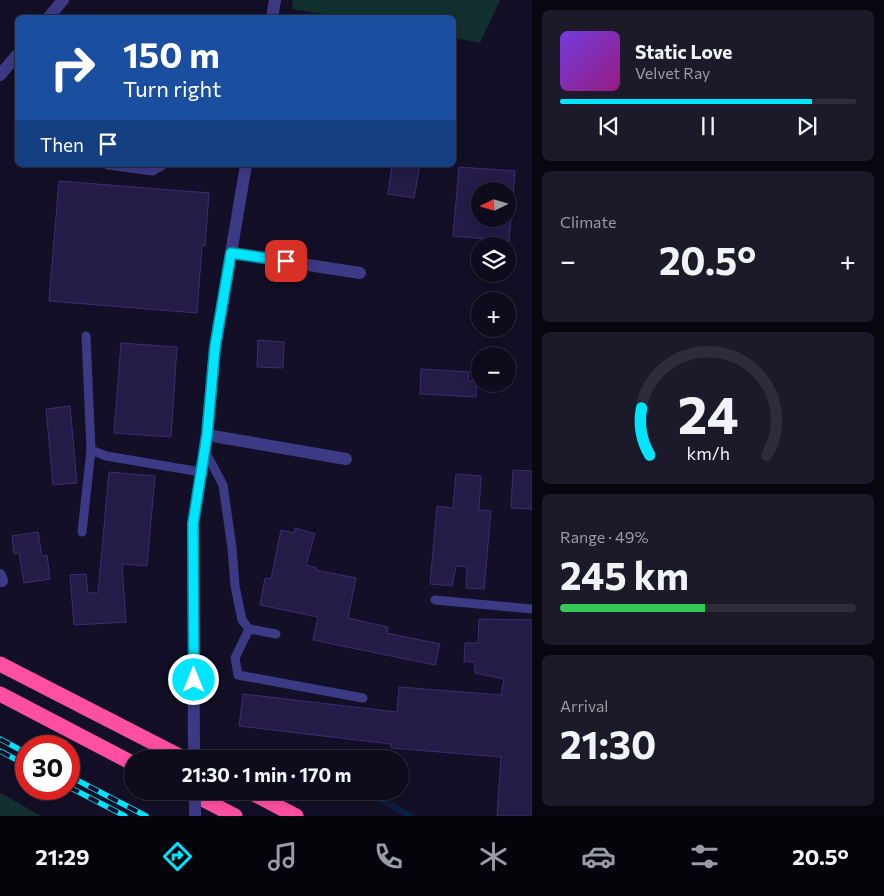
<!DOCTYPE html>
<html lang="en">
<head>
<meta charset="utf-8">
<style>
  :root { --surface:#0e0b1c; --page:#1c1929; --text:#f1f3f6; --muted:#9b9ba3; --line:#2e2b3b; --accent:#00e5ff }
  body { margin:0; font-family:Commissioner,sans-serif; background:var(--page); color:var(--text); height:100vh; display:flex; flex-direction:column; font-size:19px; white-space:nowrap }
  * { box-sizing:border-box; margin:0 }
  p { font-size:16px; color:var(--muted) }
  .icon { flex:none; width:28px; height:28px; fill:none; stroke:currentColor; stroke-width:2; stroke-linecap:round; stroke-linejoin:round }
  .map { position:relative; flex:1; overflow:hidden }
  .side { display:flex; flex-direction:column; gap:10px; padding:10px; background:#08060f; width:352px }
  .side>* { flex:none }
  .top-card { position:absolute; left:15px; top:15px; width:441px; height:152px; border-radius:8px; box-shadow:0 2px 12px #0003,0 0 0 1px var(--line); background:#1a4fa0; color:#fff; overflow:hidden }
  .needle { width:32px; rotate:265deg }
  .fabs { position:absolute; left:471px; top:182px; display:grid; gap:10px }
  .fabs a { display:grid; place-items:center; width:45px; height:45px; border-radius:50%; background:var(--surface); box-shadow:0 2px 12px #0003,0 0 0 1px var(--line); font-size:25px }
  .speed { position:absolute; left:15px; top:735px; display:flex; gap:10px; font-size:25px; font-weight:700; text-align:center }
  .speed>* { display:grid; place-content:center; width:65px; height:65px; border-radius:50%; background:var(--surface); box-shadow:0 2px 12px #0003,0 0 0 1px var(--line); line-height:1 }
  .speed .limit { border:8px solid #d22; background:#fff; color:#111 }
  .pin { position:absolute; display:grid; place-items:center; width:42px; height:42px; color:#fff; margin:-21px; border-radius:10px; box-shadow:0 2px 8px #0006 }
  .me { position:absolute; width:55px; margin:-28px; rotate:0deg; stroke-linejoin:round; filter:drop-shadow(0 0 4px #0008) }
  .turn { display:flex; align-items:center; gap:18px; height:105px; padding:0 25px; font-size:22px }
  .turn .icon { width:65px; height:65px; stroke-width:2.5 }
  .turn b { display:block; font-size:35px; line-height:42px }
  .then { display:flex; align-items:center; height:48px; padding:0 25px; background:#0003; gap:10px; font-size:19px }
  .big { font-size:38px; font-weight:700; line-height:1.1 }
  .side .card { flex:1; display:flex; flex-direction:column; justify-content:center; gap:8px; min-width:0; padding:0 18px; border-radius:8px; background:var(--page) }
  .side .dial { align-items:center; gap:0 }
  .dial svg { height:130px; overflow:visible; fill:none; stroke:var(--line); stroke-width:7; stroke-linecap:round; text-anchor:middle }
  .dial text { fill:var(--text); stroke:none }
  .song { display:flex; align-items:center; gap:15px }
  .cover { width:60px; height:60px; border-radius:8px; background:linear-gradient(135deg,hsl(260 70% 55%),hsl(310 70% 35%)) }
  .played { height:5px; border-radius:2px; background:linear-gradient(90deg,var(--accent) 85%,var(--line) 85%) }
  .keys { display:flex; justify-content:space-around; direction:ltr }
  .heat { display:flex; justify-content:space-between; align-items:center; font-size:28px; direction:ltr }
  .charge { height:8px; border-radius:4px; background:linear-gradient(90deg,#34c759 49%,var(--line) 0) }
  .trip { position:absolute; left:124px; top:750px; width:285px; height:50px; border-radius:25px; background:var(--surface); box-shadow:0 2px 12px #0003,0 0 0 1px var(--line); font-weight:700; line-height:50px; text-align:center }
  .menu { display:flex; height:80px; justify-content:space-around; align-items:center; background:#06040b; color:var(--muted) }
  .menu .icon { width:35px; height:35px }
  .menu .selected { color:var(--accent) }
  .menu b { font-size:22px; color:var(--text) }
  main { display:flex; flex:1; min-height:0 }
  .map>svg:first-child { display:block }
  .green { fill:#12302f }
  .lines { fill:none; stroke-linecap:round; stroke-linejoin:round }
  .stream { stroke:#0a1f44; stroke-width:5.5 }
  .building { fill:#241b47; stroke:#3b2d73; fill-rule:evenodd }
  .lane { stroke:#3d3a85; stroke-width:9 }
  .street { stroke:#3d3a85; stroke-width:12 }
  .highway { stroke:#ff4fa3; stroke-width:15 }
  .rail-casing { stroke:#00e5ff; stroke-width:5.5 }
  .rail { stroke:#130f26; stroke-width:4; stroke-dasharray:11; stroke-linecap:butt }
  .street-bridge { stroke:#3d3a85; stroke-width:12 }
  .route-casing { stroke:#0095a6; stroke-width:12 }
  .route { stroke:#00e5ff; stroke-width:9 }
</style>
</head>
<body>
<main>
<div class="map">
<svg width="532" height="816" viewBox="0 0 532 816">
  <rect width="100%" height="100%" fill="#130f26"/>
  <g class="green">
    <polygon points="293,0 500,0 480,43 454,38 454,18 339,17 292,9"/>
    <polygon points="0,793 41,816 0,816"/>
  </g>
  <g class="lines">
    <polyline class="stream" points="366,791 410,816"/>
  </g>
  <g class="building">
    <polygon points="392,165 420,165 414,198 388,194"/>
    <path d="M459,167L515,171L509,241L453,236ZM480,191H508V219H480Z"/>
    <polygon points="59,181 209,193 205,246 202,246 197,313 49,301"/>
    <polygon points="258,340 284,342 283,368 257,367"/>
    <polygon points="121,343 177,347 171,437 114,433"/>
    <polygon points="421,369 469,372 468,380 477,381 476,397 420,394"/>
    <polygon points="70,406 77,483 53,485 46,409"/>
    <polygon points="513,470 532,471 532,509 511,508"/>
    <polygon points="109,472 155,476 147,566 122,564 126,622 74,625 70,575 86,574 88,593 98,593"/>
    <polygon points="456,474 481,476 479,510 491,511 484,589 466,588 467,567 456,566 452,586 430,584 437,506 453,508"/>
    <polygon points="295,528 315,534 306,565 316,568 316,570 356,578 348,618 388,627 387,633 440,644 435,665 313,640 318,617 260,605 265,578 271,579 281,530 294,533"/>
    <polygon points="38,532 42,556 47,555 50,579 24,583 19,553 14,554 12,536"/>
    <polygon points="479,619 532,620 532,816 497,816 501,757 391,748 391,744 239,726 243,694 397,712 399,687 501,695 504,679 475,673 475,662 464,662 465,643 478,643"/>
  </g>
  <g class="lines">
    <g class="lane">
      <polyline points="108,165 153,171 163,165"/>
      <polyline points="86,336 91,450 106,456 201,472"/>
      <polyline points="205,451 223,485 232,548 235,586 242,620 249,629 276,634"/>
      <polyline points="82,532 91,450"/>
      <polyline points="435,600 532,609"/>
      <polyline points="249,629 235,658 238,675 363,698"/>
    </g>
    <g class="street">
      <polyline points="48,18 63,0"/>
      <polyline points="272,18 275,0"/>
      <polyline points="0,75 18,54"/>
      <polyline points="231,253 360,273"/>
      <polyline points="207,435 346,459"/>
      <polyline points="0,575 2,581"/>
      <polyline points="194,759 193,524 207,435 215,347 246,165"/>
    </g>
    <g class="highway">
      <polyline points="0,664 185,759"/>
      <polyline points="0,694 132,763"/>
      <polyline points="187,791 235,816"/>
      <polyline points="248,791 296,816"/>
    </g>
    <defs>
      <g id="rail">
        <polyline points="0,739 26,753"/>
        <polyline points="0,751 26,765"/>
        <polyline points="69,776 146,816"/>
        <polyline points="69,787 125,816"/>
      </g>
    </defs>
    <use href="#rail" class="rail-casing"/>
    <use href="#rail" class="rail"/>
    <polyline class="street-bridge" points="195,791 195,816"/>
  </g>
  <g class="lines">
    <defs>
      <polyline id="route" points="194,680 193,524 207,435 215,347 231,253 286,261"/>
    </defs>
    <use href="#route" class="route-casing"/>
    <use href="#route" class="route"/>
  </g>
</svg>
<div class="fabs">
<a><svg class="needle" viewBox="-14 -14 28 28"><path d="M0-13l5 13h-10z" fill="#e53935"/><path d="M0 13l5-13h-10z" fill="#9b9ba3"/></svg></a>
<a><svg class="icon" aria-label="layers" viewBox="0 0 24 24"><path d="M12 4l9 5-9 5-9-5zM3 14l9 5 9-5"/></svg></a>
<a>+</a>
<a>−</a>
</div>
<div class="speed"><div class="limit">30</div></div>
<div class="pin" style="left:286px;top:261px;background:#d93025"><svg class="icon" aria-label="arrive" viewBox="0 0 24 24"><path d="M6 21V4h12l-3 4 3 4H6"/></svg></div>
<svg class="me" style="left:194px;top:680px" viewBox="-20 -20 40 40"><circle r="17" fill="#00e5ff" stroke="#fff" stroke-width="3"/><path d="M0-11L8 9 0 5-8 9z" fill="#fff"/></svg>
<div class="trip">21:30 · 1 min · 170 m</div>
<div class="top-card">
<div class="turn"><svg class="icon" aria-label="right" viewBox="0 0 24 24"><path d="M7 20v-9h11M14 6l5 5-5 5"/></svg><div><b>150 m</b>Turn right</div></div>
<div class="then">Then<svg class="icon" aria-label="arrive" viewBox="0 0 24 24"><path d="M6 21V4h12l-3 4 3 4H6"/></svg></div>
</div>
</div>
<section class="side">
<div class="card">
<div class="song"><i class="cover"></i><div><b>Static Love</b><p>Velvet Ray</p></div></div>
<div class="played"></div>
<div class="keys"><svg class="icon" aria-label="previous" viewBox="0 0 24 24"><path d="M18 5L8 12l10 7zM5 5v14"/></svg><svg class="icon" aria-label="pause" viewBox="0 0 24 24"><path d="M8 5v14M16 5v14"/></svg><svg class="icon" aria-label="next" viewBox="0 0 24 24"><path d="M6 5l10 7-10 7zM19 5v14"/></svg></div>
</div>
<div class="card"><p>Climate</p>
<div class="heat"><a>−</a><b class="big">20.5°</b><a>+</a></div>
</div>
<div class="card dial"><svg viewBox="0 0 100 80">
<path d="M14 69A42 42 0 1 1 86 69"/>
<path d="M14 69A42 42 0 0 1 9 40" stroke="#00e5ff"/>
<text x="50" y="56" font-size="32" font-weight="700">24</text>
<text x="50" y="72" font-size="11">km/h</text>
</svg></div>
<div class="card"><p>Range · 49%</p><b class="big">245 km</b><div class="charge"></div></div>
<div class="card"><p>Arrival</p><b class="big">21:30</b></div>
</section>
</main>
<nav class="menu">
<b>21:29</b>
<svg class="icon selected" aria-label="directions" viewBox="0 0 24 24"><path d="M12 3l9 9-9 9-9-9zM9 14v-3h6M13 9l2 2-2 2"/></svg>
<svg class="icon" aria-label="music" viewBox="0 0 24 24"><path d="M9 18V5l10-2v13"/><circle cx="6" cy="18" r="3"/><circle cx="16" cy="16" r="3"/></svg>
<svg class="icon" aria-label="phone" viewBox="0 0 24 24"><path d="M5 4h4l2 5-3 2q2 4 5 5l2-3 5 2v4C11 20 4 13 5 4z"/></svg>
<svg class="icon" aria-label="climate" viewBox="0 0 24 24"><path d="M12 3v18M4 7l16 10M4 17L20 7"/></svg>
<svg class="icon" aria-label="car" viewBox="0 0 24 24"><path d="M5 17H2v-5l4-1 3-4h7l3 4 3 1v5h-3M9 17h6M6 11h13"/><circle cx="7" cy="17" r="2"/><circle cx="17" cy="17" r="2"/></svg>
<svg class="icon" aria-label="filters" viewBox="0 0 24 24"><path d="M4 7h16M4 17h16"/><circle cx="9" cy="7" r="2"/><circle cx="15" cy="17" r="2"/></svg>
<b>20.5°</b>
</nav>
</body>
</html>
